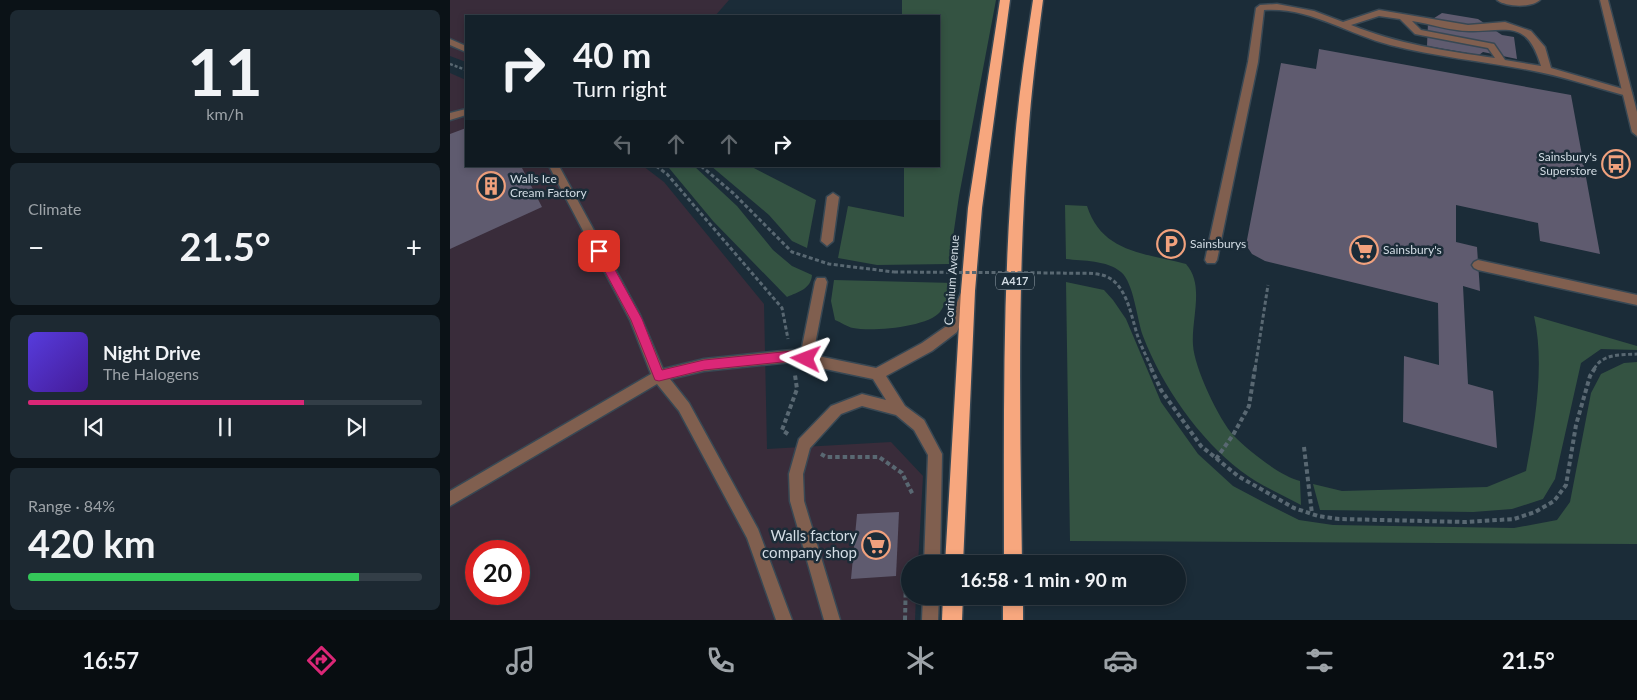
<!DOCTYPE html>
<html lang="en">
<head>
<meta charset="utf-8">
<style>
  :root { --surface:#14212a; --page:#1d2932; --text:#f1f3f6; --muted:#9da3a8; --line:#333e47; --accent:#db2777 }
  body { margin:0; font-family:Lato,sans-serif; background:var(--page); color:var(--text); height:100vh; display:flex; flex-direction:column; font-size:19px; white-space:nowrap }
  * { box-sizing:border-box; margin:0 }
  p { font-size:16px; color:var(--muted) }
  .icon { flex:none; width:28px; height:28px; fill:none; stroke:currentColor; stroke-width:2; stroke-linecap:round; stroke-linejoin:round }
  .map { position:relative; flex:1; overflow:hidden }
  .drawer { display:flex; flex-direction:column; gap:10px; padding:10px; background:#0b1217; width:450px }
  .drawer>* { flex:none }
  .hud { position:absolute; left:15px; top:15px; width:475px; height:152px; border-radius:0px; box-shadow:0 2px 8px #0003,0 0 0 1px var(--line); background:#14212a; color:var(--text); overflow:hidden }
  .speed { position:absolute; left:15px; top:540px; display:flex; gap:10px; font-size:25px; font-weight:700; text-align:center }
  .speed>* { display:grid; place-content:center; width:65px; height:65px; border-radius:50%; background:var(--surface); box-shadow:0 2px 8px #0003,0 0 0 1px var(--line); line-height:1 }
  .speed .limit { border:8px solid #d22; background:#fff; color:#111 }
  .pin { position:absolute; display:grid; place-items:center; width:42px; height:42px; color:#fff; margin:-21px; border-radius:10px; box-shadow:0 2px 8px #0006 }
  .me { position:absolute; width:55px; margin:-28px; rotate:273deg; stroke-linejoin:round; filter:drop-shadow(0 0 4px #0008) }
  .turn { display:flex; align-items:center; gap:18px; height:105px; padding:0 25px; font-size:22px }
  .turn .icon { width:65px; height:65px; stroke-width:2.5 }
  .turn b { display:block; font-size:35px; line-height:42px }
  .lanes { display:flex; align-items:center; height:48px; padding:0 25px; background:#0003; justify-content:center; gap:25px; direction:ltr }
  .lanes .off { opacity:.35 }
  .big { font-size:38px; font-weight:700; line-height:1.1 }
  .drawer .widget { flex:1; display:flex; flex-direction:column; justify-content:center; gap:8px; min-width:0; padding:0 18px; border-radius:8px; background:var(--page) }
  .drawer .dial { align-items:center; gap:0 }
  .dial b { font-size:65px; line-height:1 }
  .song { display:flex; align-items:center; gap:15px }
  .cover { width:60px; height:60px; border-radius:8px; background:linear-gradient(135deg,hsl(250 70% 55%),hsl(260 70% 35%)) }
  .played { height:5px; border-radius:2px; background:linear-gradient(90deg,var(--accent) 70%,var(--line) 70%) }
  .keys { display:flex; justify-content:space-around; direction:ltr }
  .heat { display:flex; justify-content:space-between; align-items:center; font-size:28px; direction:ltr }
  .charge { height:8px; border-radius:4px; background:linear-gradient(90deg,#34c759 84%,var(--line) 0) }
  .trip { position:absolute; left:451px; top:555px; width:285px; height:50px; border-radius:25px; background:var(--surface); box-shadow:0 2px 8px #0003,0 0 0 1px var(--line); font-weight:700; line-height:50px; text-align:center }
  .tabs { display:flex; height:80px; justify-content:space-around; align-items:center; background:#080d11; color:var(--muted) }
  .tabs .icon { width:35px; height:35px }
  .tabs .selected { color:var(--accent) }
  .tabs b { font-size:22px; color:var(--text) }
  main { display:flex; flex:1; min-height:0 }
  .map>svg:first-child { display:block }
  .industrial { fill:#392c3a; fill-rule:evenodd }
  .green { fill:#345342 }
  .building { fill:#5f5b6f }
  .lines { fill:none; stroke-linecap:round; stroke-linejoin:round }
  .lane-casing { stroke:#384854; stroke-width:3 }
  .street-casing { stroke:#384854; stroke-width:3 }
  .highway-casing { stroke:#384854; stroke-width:3 }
  .path-far2 { stroke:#596872; stroke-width:2.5; stroke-dasharray:3 2; stroke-linecap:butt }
  .path-far1 { stroke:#596872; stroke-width:3; stroke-dasharray:4 2.5; stroke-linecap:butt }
  .path { stroke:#596872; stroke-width:4; stroke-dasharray:4.5 3; stroke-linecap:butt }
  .lane { fill:#805f4f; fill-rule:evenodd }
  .street { fill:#805f4f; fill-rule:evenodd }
  .highway { fill:#f7a77e; fill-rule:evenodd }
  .path-bridge { stroke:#596872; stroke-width:3; stroke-dasharray:4 2.5; stroke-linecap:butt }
  .route { fill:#db2777; stroke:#8e194d }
  .labels { text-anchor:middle; stroke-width:5; stroke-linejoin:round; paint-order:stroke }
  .shield { fill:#1b2c38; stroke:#9ba7b0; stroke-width:1 }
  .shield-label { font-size:11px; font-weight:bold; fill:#d2dce4 }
  .poi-label { font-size:12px; fill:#d2dce4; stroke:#1b2c38; text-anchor:start }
  .street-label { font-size:12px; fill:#d2dce4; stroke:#1b2c38 }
  .near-poi-label { font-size:15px; fill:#d2dce4; stroke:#1b2c38; text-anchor:end }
</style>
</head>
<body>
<main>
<section class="drawer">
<div class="widget dial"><b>11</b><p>km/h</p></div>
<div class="widget"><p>Climate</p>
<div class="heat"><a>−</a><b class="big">21.5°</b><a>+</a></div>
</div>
<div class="widget">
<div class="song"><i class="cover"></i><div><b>Night Drive</b><p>The Halogens</p></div></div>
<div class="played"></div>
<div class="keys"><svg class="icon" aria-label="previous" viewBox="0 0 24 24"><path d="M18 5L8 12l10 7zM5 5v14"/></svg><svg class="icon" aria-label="pause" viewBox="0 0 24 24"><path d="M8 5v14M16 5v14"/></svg><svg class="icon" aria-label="next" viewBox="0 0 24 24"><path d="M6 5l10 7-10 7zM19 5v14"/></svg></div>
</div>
<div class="widget"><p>Range · 84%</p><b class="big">420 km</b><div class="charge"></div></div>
</section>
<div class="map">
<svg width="1187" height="620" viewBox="0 0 1187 620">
  <rect width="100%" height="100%" fill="#1b2c38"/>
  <g class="industrial">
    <polygon points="0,0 279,0 265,16 16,16 16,62 0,56"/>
    <path d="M0,73L16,80V166H193L214,182L314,304L317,449L441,442L473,476L468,564H460V596H466L465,620H0ZM26,551H69V594H26Z"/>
  </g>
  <g class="green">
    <polygon points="452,0 546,0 509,196 499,264 427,265 388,258 398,206 454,217 454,166 489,166 489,16 452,16"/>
    <path d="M225,166H244L287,206L323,250L342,266L362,275C361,289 348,292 337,297L263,221L219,168Z"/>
    <polygon points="261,166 300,166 366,200 357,248 342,241 319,215"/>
    <path d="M615,205L637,206C652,253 695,253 736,264C755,285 741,319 743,345C744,367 769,420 784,436C799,451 830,476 850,481L851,505C831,494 809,485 791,471C749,439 712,386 693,336C687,320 684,283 671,272C657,260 633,261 616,259Z"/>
    <path d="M384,280L504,283C499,292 496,304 490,312C478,327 422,332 403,328C397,327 391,322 385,320L381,301Z"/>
    <polygon points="616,282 654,290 663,300 676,319 711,402 748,454 783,486 817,504 849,520 883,525 1064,528 1107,520 1120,502 1141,393 1151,374 1174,363 1187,362 1187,544 620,541"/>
    <path d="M1084,316L1187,346V350L1151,349L1131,363L1105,479L1093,499L1062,509L1023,512L870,510L863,484L892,491L1037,487L1076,471C1085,423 1095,364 1084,316Z"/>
  </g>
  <g class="building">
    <polygon points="992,13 1028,19 1052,35 1064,37 1067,59 1033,52 1029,55 977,46 978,22"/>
    <polygon points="869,49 1121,95 1150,254 1090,241 1088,223 1006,205 1006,242 1027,247 1030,291 1013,286 1018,384 1043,391 1047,448 953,422 954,356 989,365 988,303 815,261 802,254 796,245 831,63 866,69"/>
    <polygon points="16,128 16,166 71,166 92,207 0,249 0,134"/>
    <polygon points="449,512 446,576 401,579 407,514"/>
  </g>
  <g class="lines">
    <defs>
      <g id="lane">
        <path d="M1047,0H1090C1081,8 1056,7 1047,0Z"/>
        <path d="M827,4L864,11L893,22L929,10L1018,25L1055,22L1081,31L1095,47L1101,68L1180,91L1182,93L1177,96C1144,87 1112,76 1079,70C1033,61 986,57 940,45C897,34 860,7 814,10L808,62L767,260L765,263H757L755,260L798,62L806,8L810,5ZM929,16L950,19L965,34L1038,48L1045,58C995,51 948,44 901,25ZM962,21C981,24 1001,31 1019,31C1058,31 1077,19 1091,66L1055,60L1044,44L971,30Z"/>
        <polygon points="16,109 16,115 0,120 0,113"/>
        <polygon points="99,166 109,166 190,315 213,369 254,359 342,350 351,352 365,282 367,278 375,278 377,282 363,355 426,368 472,343 498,325 512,290 520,290 522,294 507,332 482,351 436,376 455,406 474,420 492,454 490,564 474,564 478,455 464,430 446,415 412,406 391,414 360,448 353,474 354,501 390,620 374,620 340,501 339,474 349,439 381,406 412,394 436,400 423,379 342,362 254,371 220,379 239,403 308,529 342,620 326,620 297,538 229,411 207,384 0,506 0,491 201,374 180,320"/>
        <polygon points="383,193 389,197 383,241 377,246 371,241 377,197"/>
        <polygon points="1028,260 1187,295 1187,305 1028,270 1024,268 1022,265 1024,262"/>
        <polygon points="473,596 489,596 488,620 472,620"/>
      </g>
      <g id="street">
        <polygon points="1150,0 1158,0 1187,112 1187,136 1182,132"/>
        <polygon points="0,39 16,46 16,52 0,45"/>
      </g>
      <g id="highway">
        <polygon points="550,0 560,0 532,208 525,291 513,564 495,564 511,291 518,208"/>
        <path d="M583,0H593C587,46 581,93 578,139C567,280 570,422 572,564H554C554,422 552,280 565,139C569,93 576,46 583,0Z"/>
        <polygon points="493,596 513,596 512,620 492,620"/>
        <rect x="553" y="596" width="20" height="24"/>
      </g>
    </defs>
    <use href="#lane" class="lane-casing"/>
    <use href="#street" class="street-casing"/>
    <use href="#highway" class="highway-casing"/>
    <polyline class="path-far2" points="0,64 16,70"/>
    <g class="path-far1">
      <polyline points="206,166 217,174 332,308 338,339"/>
      <polyline points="251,166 283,193 342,252 379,264 444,272"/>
      <path d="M613,273C625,274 640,272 652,275C677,281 681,317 688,337C692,348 697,358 702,369"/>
      <polyline points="805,369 818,285"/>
      <path d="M1144,369C1153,353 1171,355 1187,354"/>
    </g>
    <g class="path">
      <polyline points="701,368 711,390 751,446 788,476 844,508 868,516 889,519 1016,522 1064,519 1085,512 1104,501 1116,485 1126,425 1140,376 1145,368"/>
      <polyline points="338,434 332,430 347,389 345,375"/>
      <polyline points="854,447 862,514"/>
      <polyline points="371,454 376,457 429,457 452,473 463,495"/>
      <polyline points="766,459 783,435 799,406 805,368"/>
      <polyline points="455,620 456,578 460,568"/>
    </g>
    <use href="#lane" class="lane"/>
    <use href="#street" class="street"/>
    <use href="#highway" class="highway"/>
    <polyline class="path-bridge" points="444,272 613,273"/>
  </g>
  <polygon class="route" points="149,247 153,248 192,319 212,370 254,360 342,351 360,355 362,359 360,362 356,364 342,361 254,370 209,381 205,380 181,320 144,251"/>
  <defs>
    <symbol id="bus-ring" viewBox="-11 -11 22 22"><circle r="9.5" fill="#1b2c38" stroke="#f1a17d" stroke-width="1.5"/><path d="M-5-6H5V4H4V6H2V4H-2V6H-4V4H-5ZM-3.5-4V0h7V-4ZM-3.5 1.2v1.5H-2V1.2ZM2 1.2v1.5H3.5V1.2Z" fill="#f1a17d"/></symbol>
    <symbol id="building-ring" viewBox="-11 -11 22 22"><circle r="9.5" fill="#1b2c38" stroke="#f1a17d" stroke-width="1.5"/><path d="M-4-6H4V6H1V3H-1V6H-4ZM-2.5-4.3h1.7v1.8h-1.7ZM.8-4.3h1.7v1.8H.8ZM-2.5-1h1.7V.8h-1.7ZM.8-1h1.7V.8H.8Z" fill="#f1a17d"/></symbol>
    <symbol id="parking-ring" viewBox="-11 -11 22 22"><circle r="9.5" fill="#1b2c38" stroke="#f1a17d" stroke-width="1.5"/><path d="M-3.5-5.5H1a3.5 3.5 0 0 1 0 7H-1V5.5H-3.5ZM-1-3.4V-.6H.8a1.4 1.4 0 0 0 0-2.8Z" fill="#f1a17d"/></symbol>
    <symbol id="supermarket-ring" viewBox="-11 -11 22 22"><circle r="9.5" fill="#1b2c38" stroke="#f1a17d" stroke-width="1.5"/><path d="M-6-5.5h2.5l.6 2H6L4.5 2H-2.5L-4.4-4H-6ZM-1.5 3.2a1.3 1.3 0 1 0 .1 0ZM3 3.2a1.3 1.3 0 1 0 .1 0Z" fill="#f1a17d"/></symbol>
  </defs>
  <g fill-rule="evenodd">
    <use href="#bus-ring" x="1150" y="148" width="32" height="32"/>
    <use href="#building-ring" x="25" y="170" width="32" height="32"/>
    <use href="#parking-ring" x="705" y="228" width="32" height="32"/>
    <use href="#supermarket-ring" x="898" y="234" width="32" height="32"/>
    <use href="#supermarket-ring" x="410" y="529" width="32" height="32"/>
  </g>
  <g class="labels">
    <rect class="shield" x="546" y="272.5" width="38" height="17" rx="4"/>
    <g class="shield-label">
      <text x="565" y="285">A417</text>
    </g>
    <g class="poi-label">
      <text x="1147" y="161" text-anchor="end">Sainsbury's<tspan x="1147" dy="14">Superstore</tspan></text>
      <text x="60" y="183">Walls Ice<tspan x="60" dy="14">Cream Factory</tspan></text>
      <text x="740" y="248">Sainsburys</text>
      <text x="933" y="254">Sainsbury's</text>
    </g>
    <g class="street-label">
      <text transform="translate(502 280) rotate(-86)" y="4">Corinium Avenue</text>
    </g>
    <g class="near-poi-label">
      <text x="407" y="541">Walls factory<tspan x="407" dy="17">company shop</tspan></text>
    </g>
  </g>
</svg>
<div class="speed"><div class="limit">20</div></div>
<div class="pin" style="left:149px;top:251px;background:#d93025"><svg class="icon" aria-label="arrive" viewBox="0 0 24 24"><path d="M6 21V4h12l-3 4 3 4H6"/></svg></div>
<svg class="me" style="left:356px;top:359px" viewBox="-20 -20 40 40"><path d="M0-17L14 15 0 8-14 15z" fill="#db2777" stroke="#fff" stroke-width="4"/></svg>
<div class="trip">16:58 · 1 min · 90 m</div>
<div class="hud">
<div class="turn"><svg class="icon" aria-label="right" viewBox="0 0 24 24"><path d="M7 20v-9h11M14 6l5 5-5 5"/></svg><div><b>40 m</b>Turn right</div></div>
<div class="lanes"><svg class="icon off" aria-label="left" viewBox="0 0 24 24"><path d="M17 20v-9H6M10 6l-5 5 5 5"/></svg><svg class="icon off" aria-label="ahead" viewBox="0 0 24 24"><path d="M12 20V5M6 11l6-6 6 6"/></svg><svg class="icon off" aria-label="ahead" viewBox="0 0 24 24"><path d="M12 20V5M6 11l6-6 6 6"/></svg><svg class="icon" aria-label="right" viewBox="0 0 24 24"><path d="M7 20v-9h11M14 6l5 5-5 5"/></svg></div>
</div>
</div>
</main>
<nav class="tabs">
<b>16:57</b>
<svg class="icon selected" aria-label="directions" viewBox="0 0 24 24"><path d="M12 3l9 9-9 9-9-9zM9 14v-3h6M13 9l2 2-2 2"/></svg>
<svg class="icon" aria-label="music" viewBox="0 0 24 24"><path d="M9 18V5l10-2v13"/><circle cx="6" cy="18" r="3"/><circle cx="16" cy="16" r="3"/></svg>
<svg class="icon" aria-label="phone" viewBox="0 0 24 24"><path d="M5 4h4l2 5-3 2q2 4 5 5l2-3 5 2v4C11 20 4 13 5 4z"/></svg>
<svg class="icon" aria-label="climate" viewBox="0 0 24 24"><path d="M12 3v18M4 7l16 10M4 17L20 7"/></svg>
<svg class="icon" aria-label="car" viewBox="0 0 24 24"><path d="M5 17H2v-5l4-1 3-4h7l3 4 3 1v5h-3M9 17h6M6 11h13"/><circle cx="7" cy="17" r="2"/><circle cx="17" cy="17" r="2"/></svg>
<svg class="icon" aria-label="filters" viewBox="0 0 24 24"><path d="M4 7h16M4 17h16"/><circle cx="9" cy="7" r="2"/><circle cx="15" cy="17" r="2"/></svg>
<b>21.5°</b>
</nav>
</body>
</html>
